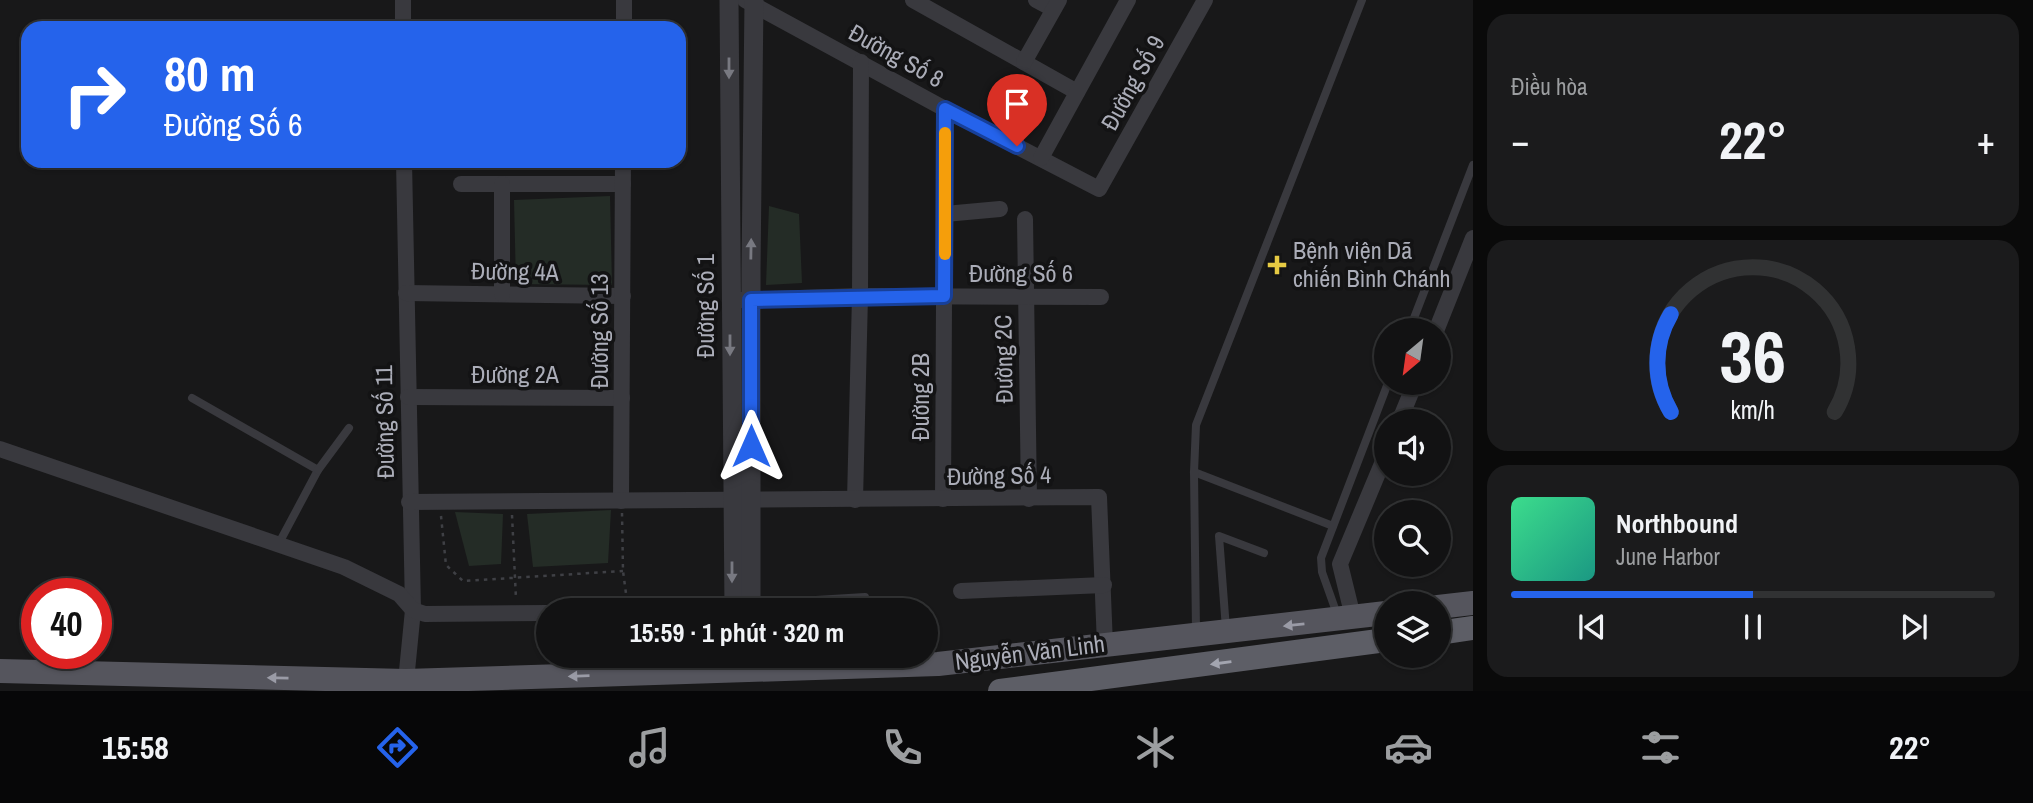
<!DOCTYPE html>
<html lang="vi">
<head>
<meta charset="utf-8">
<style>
  :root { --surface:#121213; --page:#1b1b1c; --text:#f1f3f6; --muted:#9c9ea0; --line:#313233; --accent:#2563eb }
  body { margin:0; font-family:"Archivo Narrow",sans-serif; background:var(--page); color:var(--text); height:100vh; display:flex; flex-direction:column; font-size:26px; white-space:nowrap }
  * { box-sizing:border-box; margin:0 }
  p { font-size:23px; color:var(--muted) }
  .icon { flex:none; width:38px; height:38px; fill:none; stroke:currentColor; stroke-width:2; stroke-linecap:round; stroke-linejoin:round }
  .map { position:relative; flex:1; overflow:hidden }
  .details { display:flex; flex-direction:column; gap:14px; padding:14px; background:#0a0a0a; width:560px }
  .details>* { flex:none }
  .guide { position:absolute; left:21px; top:21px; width:665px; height:147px; border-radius:21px; box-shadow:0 2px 5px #0004,0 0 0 2px var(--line); background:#2563eb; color:#fff; overflow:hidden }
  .needle { width:46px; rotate:209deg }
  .buttons { position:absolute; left:1374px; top:318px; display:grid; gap:14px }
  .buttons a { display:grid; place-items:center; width:77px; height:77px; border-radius:50%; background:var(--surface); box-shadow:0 2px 5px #0004,0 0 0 2px var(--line); font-size:35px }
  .speed { position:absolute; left:21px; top:578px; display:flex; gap:14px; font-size:35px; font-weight:700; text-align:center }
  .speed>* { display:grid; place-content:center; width:91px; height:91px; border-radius:50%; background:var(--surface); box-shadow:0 2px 5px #0004,0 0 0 2px var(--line); line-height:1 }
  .speed .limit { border:10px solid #d22; background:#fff; color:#111 }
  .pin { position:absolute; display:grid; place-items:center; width:60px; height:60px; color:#fff; margin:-72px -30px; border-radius:50% 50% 50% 0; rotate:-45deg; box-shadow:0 0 7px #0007 }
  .pin .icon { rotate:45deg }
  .me { position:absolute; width:77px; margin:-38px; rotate:0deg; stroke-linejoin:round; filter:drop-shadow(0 0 5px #0008) }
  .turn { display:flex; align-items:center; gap:24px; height:147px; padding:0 28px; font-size:32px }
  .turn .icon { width:91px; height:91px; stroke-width:2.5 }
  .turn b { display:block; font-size:49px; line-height:60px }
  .big { font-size:52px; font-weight:800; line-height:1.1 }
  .details .widget { flex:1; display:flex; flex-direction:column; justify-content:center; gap:10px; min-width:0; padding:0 24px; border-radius:21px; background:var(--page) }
  .details .dial { align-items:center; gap:0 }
  .dial svg { height:182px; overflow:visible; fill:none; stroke:var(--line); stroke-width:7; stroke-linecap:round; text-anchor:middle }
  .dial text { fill:var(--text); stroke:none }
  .song { display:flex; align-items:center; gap:21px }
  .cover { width:84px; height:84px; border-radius:10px; background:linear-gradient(135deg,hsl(150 70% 55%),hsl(170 70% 35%)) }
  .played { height:7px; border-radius:4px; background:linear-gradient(90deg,var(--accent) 50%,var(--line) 50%) }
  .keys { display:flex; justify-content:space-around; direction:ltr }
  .heat { display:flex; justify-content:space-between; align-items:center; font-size:38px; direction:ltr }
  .trip { position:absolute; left:536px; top:598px; width:402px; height:70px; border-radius:35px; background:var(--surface); box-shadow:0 2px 5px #0004,0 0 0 2px var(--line); font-weight:800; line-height:70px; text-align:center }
  .tabs { display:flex; height:112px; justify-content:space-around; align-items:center; background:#070708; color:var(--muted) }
  .tabs .icon { width:49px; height:49px }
  .tabs .active { color:var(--accent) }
  .tabs b { font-size:32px; color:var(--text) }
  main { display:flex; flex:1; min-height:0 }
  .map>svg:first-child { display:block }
  .green { fill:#242c26 }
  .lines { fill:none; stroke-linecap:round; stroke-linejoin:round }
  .path { stroke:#3f4045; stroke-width:2.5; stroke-dasharray:3.5 5; stroke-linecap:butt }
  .service { stroke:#39393e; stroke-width:8 }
  .minor { stroke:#39393e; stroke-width:16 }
  .tertiary { stroke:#39393e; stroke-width:19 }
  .primary { stroke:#55555d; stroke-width:24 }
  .trunk { stroke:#5d5e66; stroke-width:24 }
  .oneway { fill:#787981 }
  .oneway2 { fill:#9a9ba6 }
  .oneway3 { fill:#a3a5b0 }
  .route-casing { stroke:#184099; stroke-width:18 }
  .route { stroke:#2563eb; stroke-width:12 }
  .slow { stroke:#f59e0b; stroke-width:12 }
  .poi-dot { fill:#e6ca43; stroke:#131314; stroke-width:2.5 }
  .labels { text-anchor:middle; stroke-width:7; stroke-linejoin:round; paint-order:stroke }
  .street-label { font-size:24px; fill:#abadb8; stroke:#131314 }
  .poi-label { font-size:24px; fill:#abadb8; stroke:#131314; text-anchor:start }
</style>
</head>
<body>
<main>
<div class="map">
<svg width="1473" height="691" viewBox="0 0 1473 691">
  <rect width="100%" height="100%" fill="#181819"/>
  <g class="green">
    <polygon points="610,196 612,285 516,284 514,200"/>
    <polygon points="769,206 799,214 802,283 766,285"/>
    <polygon points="611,510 608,563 533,567 527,514"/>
    <polygon points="455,512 503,514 501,564 469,566"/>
  </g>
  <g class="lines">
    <g class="path">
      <polyline points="622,513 623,571 627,601"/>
      <polyline points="512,515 516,599"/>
      <polyline points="441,516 446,565 463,581 623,571"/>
    </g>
    <g class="service">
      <polyline points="1409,331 1473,165"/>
      <polyline points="192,398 318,470 278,545"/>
      <polyline points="318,470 349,428"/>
      <polyline points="1194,472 1333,526"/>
      <polyline points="752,604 865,597"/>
      <polyline points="1338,617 1322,572 1321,558 1388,383"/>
      <polyline points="1226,629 1219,536 1264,553"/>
      <polyline points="1196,631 1194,472 1196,425 1362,0"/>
    </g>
    <g class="minor">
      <polyline points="745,0 945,109 1099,189 1205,0"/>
      <polyline points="913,0 1077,92"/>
      <polyline points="1036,0 1053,9"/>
      <polyline points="403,28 403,0"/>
      <polyline points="624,28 624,0"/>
      <polyline points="1024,62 1059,0"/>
      <polyline points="1041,158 1128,0"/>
      <polyline points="404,161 413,610 406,681"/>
      <polyline points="461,184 623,184"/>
      <polyline points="945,214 1000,209"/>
      <polyline points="1025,219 1029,499"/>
      <polyline points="406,293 623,296"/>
      <polyline points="502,294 502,184"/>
      <polyline points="740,300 860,296 1101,297"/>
      <polyline points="1436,331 1473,238"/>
      <polyline points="408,397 622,398"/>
      <polyline points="1399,422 1415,383"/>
      <polyline points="0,449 344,567 399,594 413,610 425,614 548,613"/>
      <polyline points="943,499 945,109"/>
      <polyline points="855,500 860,296 861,62"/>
      <polyline points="621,501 623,161"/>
      <polyline points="409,502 1099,497 1105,645"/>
      <polyline points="961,591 1104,585"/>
      <polyline points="635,611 746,605"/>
      <polyline points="1353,617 1340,564 1386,454"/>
    </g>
    <g class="tertiary">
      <polyline points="729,0 734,611"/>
      <polyline points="751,611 751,270 754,0"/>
    </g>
    <g class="primary">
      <polyline points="1438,607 1473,603"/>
      <polyline points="0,671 406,681 938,664 1386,613"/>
    </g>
    <g class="trunk">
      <polyline points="1438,633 1473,628"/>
      <polyline points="1000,691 1386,640"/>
    </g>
  </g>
  <defs><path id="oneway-solid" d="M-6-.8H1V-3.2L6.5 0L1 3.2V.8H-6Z" transform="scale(1.75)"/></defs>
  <g class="oneway">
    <use href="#oneway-solid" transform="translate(729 68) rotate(90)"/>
    <use href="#oneway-solid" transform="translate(751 249) rotate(-89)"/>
    <use href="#oneway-solid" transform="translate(730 345) rotate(90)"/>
    <use href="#oneway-solid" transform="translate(732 572) rotate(90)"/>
  </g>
  <g class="oneway2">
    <use href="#oneway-solid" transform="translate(1294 625) rotate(174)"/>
    <use href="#oneway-solid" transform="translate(579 676) rotate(178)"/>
    <use href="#oneway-solid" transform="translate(278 678) rotate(-179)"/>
  </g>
  <use class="oneway3" href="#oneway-solid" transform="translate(1221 663) rotate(172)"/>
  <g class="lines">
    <defs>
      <polyline id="route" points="751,446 751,300 944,296 945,109 1017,146"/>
    </defs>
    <use href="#route" class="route-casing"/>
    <use href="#route" class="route"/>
    <polyline class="slow" points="945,254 945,133"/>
  </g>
  <path class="poi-dot" d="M1273.5 254.5h7v7h7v7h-7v7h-7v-7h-7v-7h7z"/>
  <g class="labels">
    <g class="street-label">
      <text transform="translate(896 56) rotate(29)" y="8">Đường Số 8</text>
      <text transform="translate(1133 83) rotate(-61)" y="8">Đường Số 9</text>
      <text transform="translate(515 272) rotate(1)" y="8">Đường 4A</text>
      <text x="1021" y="282">Đường Số 6</text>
      <text transform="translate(706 306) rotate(-90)" y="8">Đường Số 1</text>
      <text transform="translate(600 331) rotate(-90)" y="8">Đường Số 13</text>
      <text transform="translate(1004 359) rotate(-91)" y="8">Đường 2C</text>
      <text x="515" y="383">Đường 2A</text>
      <text transform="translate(921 397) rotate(-90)" y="8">Đường 2B</text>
      <text transform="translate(385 422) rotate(-91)" y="8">Đường Số 11</text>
      <text transform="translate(999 476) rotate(-1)" y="8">Đường Số 4</text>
      <text transform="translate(1030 653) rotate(-7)" y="8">Nguyễn Văn Linh</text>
    </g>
    <g class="poi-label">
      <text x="1293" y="259">Bệnh viện Dã<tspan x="1293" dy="28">chiến Bình Chánh</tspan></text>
    </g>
  </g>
</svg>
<div class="buttons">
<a><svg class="needle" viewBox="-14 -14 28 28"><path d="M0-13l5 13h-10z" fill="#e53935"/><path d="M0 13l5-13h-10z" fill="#9c9ea0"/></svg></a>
<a><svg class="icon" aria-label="sound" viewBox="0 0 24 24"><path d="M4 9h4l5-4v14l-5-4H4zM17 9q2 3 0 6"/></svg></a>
<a><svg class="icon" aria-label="search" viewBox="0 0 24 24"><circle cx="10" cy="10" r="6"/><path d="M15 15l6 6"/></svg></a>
<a><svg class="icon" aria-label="layers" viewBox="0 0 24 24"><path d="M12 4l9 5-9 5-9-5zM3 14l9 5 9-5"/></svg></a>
</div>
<div class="speed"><div class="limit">40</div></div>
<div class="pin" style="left:1017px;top:146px;background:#d93025"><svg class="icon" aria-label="arrive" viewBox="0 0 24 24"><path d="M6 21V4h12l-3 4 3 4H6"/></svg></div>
<svg class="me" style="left:751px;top:446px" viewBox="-20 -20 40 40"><path d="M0-17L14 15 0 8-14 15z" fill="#2563eb" stroke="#fff" stroke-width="4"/></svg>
<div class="trip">15:59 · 1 phút · 320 m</div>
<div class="guide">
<div class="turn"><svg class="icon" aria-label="right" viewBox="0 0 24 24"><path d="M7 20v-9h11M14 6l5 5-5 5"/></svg><div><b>80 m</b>Đường Số 6</div></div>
</div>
</div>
<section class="details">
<div class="widget"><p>Điều hòa</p>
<div class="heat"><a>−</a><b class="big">22°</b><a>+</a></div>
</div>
<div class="widget dial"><svg viewBox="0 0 100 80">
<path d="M14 69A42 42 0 1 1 86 69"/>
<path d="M14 69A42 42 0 0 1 14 26" stroke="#2563eb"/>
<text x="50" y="56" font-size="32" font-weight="700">36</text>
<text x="50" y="72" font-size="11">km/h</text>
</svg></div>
<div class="widget">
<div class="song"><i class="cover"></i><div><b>Northbound</b><p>June Harbor</p></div></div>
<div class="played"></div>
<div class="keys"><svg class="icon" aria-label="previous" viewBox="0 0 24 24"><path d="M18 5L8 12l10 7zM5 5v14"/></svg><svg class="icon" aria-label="pause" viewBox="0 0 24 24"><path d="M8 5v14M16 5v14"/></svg><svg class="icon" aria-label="next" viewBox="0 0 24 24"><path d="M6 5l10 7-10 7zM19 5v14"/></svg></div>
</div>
</section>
</main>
<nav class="tabs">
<b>15:58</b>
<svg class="icon active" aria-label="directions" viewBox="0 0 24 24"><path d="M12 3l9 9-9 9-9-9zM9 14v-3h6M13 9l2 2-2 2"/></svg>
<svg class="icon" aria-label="music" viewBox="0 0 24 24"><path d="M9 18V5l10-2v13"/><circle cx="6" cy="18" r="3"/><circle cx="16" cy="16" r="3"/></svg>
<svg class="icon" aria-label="phone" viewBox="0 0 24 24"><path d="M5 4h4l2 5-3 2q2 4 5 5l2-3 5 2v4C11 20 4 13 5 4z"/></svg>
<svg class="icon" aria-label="climate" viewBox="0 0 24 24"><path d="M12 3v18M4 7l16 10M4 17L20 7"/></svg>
<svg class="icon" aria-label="car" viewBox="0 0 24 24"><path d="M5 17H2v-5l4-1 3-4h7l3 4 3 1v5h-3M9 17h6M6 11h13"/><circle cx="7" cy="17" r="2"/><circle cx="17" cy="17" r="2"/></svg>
<svg class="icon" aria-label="filters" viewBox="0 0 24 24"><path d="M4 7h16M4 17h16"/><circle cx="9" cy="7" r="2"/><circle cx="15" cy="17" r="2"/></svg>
<b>22°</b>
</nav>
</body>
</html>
